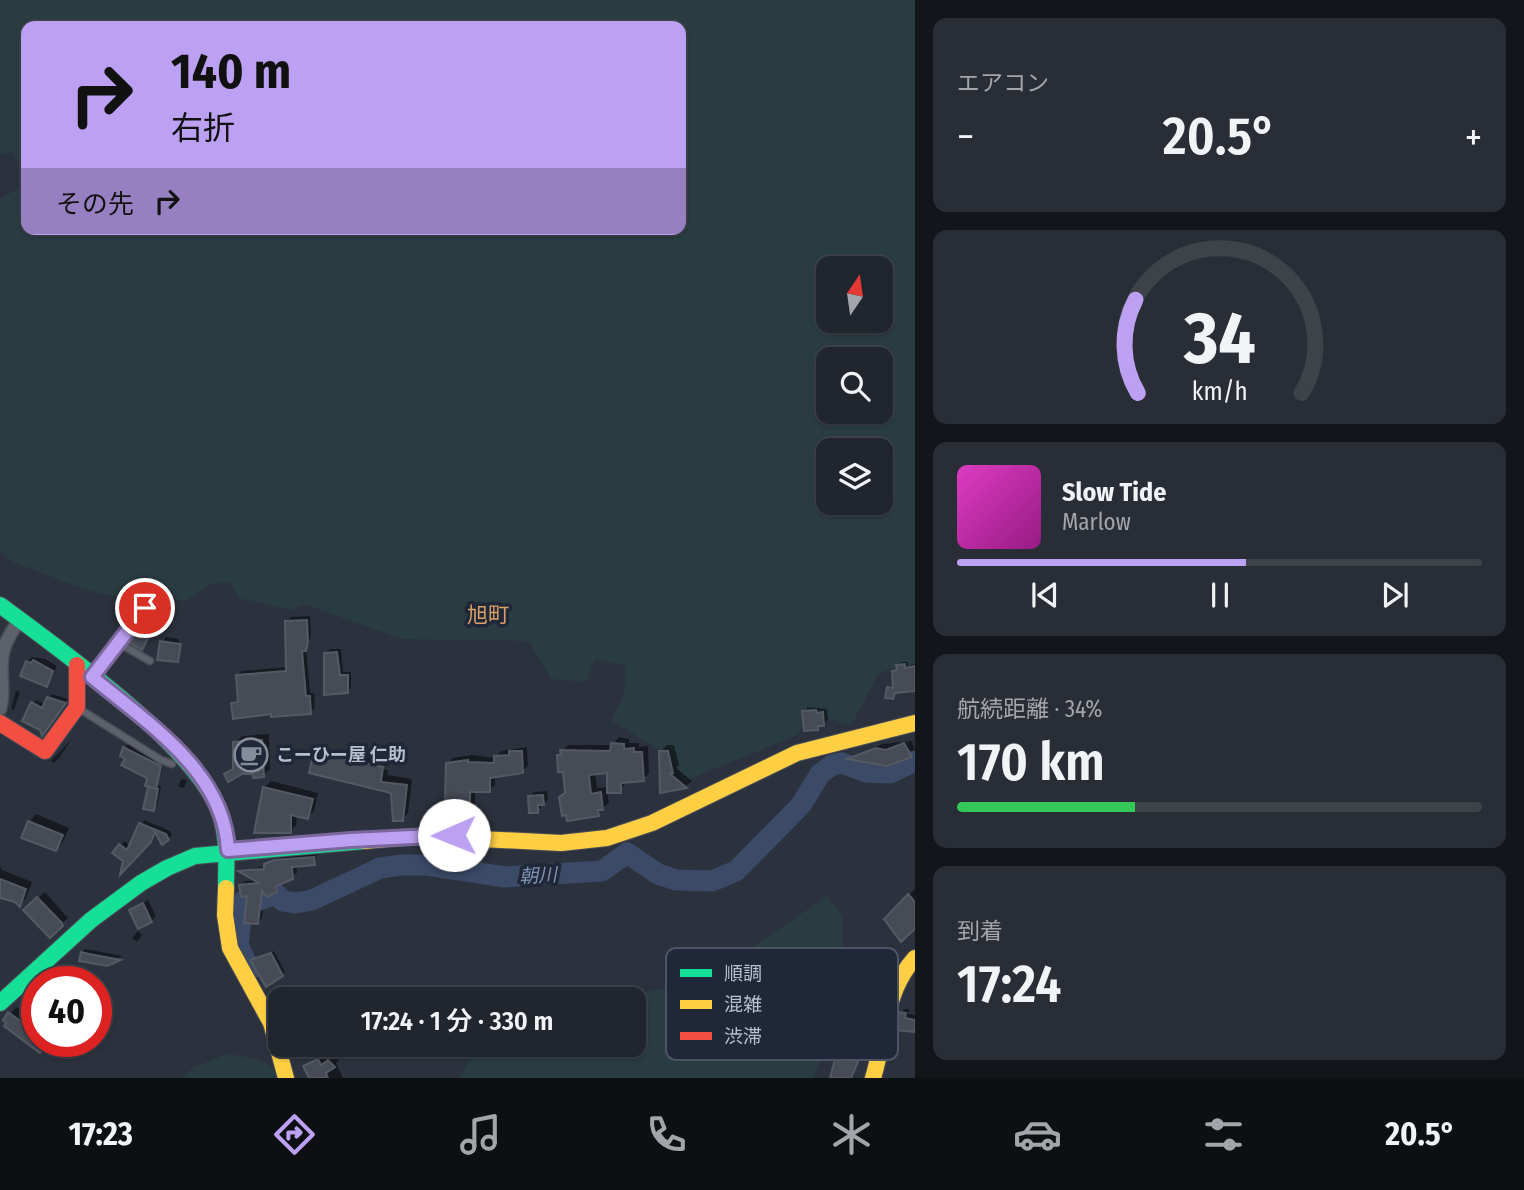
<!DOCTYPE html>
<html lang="ja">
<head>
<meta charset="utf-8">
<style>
  :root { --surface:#21262e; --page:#292e36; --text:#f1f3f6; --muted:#a2a5aa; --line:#3e434a; --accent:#bca0f2 }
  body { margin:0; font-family:"Fira Sans Condensed","Noto Sans JP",sans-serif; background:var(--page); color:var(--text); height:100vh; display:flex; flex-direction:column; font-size:26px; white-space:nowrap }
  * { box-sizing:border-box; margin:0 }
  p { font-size:23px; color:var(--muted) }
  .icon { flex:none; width:38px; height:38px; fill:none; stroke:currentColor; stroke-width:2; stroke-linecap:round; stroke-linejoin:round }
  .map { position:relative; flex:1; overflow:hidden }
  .details { display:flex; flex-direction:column; gap:18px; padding:18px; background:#121519; width:609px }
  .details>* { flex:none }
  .top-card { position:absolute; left:21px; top:21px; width:665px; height:214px; border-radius:14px; box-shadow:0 2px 5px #0004,0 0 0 2px var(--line); background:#bca0f2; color:#111; overflow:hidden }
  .needle { width:46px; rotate:13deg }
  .controls { position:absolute; left:816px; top:256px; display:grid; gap:14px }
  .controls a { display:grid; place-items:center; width:77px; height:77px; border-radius:14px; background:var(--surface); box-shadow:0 2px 5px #0004,0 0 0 2px var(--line); font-size:35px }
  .speed { position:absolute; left:21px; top:966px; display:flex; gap:14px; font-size:35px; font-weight:700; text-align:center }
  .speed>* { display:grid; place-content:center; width:91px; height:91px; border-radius:50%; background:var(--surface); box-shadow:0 2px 5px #0004,0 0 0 2px var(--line); line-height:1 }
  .speed .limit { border:10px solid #d22; background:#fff; color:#111 }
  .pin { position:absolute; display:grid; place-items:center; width:60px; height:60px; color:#fff; margin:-30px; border:4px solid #fff; border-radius:50%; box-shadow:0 2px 7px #0007 }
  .me { position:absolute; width:77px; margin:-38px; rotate:269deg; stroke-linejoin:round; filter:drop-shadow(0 0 5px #0008) }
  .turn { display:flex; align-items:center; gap:24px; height:147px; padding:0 35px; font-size:32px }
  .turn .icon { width:91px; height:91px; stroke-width:2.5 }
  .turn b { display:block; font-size:49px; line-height:60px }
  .then { display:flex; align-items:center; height:66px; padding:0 35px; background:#0003; gap:14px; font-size:26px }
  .big { font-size:52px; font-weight:600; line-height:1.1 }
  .details .widget { flex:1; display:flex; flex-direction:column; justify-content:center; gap:10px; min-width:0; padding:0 24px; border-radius:14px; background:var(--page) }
  .details .dial { align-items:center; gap:0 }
  .dial svg { height:182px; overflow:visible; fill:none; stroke:var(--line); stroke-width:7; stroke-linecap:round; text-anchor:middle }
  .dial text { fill:var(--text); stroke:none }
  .song { display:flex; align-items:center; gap:21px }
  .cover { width:84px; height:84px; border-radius:10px; background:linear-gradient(135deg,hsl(310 70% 55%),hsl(310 70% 35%)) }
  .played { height:7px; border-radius:4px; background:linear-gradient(90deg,var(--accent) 55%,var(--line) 55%) }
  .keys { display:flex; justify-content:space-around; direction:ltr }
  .heat { display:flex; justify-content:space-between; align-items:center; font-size:38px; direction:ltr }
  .charge { height:10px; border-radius:5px; background:linear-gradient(90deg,#34c759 34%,var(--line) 0) }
  .trip { position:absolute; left:268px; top:987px; width:378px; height:70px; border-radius:14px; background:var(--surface); box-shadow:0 2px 5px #0004,0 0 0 2px var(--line); font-weight:600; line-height:70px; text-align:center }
  .tab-bar { display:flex; height:112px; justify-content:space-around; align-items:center; background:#0d0f12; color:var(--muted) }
  .tab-bar .icon { width:49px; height:49px }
  .tab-bar .on { color:var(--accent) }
  .tab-bar b { font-size:32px; color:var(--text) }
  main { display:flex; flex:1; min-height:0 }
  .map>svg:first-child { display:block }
  .green { fill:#293c42; fill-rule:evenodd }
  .shadow { fill:#0007; fill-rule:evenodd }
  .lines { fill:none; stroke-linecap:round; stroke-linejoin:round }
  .river { stroke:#3a4a67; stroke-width:21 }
  .building { fill:#464b55; stroke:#545a63; stroke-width:2 }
  .lane-casing { stroke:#4a4e57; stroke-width:9 }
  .street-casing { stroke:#4a4e57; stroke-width:15 }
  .fast-casing { stroke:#4a4e57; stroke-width:18 }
  .slow-casing { stroke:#4a4e57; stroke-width:18 }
  .jam-casing { stroke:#4a4e57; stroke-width:18 }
  .lane { stroke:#5d6169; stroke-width:6 }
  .street { stroke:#5d6169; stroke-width:12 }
  .fast { stroke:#16e098; stroke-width:16 }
  .slow { stroke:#ffcf43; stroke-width:16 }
  .jam { stroke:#f24e42; stroke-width:16 }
  .route-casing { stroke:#7a689d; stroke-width:18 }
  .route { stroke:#bca0f2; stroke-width:12 }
  .labels { text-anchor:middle; stroke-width:7; stroke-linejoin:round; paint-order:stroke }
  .poi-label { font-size:18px; font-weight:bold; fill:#b7becc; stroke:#1f2738; text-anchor:start }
  .water-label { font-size:19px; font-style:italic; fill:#7e91b3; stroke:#1f2738 }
  .quarter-label { font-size:21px; fill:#d8a067; stroke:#1f2738 }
  .key { fill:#1f2738; stroke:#4d5464; stroke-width:2 }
  .key-label { font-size:19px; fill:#b7becc }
</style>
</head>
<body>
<main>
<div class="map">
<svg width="915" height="1078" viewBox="0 0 915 1078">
  <rect width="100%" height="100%" fill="#2c323d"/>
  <g class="green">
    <path d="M0,0H915V680L892,668L878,674L851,726L812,713L798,735L684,781L674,760L611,720L624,695L626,666L595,659L586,682L551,679L529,641L402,639L304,604L291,610L239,598L230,582L212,584L185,601C157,595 128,601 99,593C69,585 40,572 12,561L0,552V199L26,184V229H681V26H26V177L13,152L0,154ZM828,268H880V320H828ZM828,359H880V411H828ZM828,450H880V502H828Z"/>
    <path d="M827,896L843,916C841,932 845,947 844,960C841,1000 827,1040 814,1078H459L478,1045H634V999H558C593,988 630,998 665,988C725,972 776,930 827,896Z"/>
    <path d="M228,1054C248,1057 271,1059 280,1078H182L194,1067Z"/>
  </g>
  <g class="shadow">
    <polygon points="168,593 171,595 145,643 164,598"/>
    <polygon points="310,616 311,636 306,649 310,693 314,693 315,708 310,712 273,712 233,704 240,699 237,675 242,671 288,667 287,622 291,617"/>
    <polygon points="166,637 179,639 177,661 162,642"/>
    <polygon points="330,649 341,649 343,672 351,672 351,688 348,692 326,653"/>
    <polygon points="32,657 45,659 57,666 47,685 27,662"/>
    <polygon points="902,662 908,662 908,666 915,664 915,688 897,691 893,697 889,687 894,685 893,671"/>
    <polygon points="16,690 20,692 14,710 11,709"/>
    <polygon points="52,694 68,699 46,730 32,704 36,700 45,704"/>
    <polygon points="808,707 827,709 828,720 817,729 804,712"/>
    <polygon points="269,734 270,769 263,775 254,772 226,774 235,766 235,743 242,736"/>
    <path d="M619,737L629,739V743H639V747L648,746L649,773L643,779L626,781L620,792H607L609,802L598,814L565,770L559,755L568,745H613ZM595,772H609V787L597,788Z"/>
    <polygon points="72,739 58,759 54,763 51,761"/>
    <polygon points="912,741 915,751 911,755 887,764 851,758 882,744"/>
    <polygon points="128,744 164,762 157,785 161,786 157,806 153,809 149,778 125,748"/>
    <polygon points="667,745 674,745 679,765 676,768 692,781 686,786 661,791 661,751"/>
    <polygon points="527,747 528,766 522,771 495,775 495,785 489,790 475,790 475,808 469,813 447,764 453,758 472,755 495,758 501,751"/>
    <polygon points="321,749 389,761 388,766 317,753 317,757 388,770 387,775 412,779 408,813 402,819 395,819 393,792 311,771 314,755"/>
    <polygon points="181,779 187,780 184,788 178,787"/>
    <polygon points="271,781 318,793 314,811 307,817 297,815 296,825 290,831 256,831 265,787"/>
    <polygon points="547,791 548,799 537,811 530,796 534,792"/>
    <polygon points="36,814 69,828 63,842 56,849 29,822"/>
    <polygon points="144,820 170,831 172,835 168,839 156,831 122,866 125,861 115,853 124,841 131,846"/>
    <polygon points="317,854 314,863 296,864 297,873 280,882 276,891 265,891 262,918 258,922 249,894 241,885 245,881 258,880 241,871 266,866 270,860 280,857"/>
    <polygon points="0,866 2,870 32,882 26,898 20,905 0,895"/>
    <polygon points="915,889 915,927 893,910"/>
    <polygon points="45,892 68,918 50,935 25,910"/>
    <polygon points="148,900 156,916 151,921 131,910"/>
    <polygon points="138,931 142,935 137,942 132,938"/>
    <polygon points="85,949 122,956 108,964 82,952"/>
    <polygon points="274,951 285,972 282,975 252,961"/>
    <polygon points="63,964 74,969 68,982 46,982"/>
    <polygon points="36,988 37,988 37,1000 32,994"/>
    <polygon points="17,1007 37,1021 39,1051 9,1022 10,1014"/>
    <polygon points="905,1009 909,1009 908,1014 915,1015 915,1031 900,1013"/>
    <polygon points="848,1051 861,1057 851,1078 832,1078 836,1060"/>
    <polygon points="324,1055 327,1061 335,1056 339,1060 336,1063 343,1078 310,1078 305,1067"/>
  </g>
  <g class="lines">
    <polyline class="river" points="250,970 238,945 243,901 256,901 276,894 283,901 296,903 312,900 380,868 402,865 427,865 505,877 602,871 627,853 658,874 676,880 712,881 736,871 801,805 820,774 832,765 842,763 866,772 890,773 915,761"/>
  </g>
  <g class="building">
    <polygon points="163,596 168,600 142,650 127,641"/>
    <polygon points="307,620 308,641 306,651 302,651 306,696 310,696 311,714 271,717 271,714 233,719 231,703 238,702 236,675 286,671 285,621"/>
    <polygon points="160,641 181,644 178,662 157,660"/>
    <polygon points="337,652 340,675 348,675 348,693 324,695 324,653"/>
    <polygon points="33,660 53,671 47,687 20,676 26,661 31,663"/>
    <polygon points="905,664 905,668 915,666 915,691 895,693 893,699 885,698 887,687 893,688 892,671 897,670 896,665"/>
    <polygon points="47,697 66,703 42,736 40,730 22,721 31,702 42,708"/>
    <polygon points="816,710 817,713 823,712 824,726 818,726 818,730 804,731 802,711"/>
    <polygon points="262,740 264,777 253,778 253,774 242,774 228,782 224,774 233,769 233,742"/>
    <polygon points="611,743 624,744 624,749 634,748 634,752 642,752 644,781 621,783 621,793 607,793 607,773 589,775 591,794 601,792 603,810 598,810 599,816 567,821 566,815 562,816 559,797 565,793 563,772 558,772 557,755 561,755 560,750 610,751"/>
    <polygon points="904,743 912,757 887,766 847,759 876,748 886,750"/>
    <polygon points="123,747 161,766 156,789 145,786 147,778 121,765 125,759 120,756"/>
    <polygon points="509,751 522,751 523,773 490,778 490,792 470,792 470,815 460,815 460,801 445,801 446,763 468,760 468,762 494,763 494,756 509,755"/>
    <polygon points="659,751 668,751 673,773 670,774 687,788 660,793"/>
    <polygon points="319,754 383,767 381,782 407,785 403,821 393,821 391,793 309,773 313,755"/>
    <polygon points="148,787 158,789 154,811 143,809"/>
    <polygon points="263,787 313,799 308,819 291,815 291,833 254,833"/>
    <polygon points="543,795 544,805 538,805 538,813 529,813 528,796"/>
    <polygon points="28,821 63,835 56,851 21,838"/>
    <polygon points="139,823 166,834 169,840 162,845 155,832 151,842 120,875 123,861 112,853 119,844 127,850"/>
    <polygon points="314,857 315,865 292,867 293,879 276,886 277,892 267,897 262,891 258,924 244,923 247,896 241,897 239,885 259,883 238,871 264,869 264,864 274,860"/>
    <polygon points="0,879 26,889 20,907 15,902 0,898"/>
    <polygon points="908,894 915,902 915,929 901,942 884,919"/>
    <polygon points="37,897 62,923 63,926 50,938 23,910"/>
    <polygon points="143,903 152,922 138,929 129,910"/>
    <polygon points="81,952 89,954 121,960 107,966 79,961"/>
    <polygon points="271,953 283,976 266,987 250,960"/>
    <polygon points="57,967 71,973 67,982 51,982"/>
    <polygon points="8,1012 37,1033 37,1041 49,1041 40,1053 4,1026 6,1023 3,1020"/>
    <polygon points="899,1012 906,1013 905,1018 915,1020 915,1032 895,1030"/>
    <polygon points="843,1055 858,1062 851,1078 830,1078 835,1059 840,1061"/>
    <polygon points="318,1059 321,1065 328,1060 335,1067 326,1073 328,1078 309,1078 303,1066"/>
  </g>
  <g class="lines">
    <defs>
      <g id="lane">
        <polyline points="117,642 150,661"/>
        <polyline points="93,676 145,608"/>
        <polyline points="78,708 161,760 172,764"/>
      </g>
      <path id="street" d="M0,709C5,691 0,677 2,659C3,644 12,631 20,619"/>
      <g id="fast">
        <path d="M0,605C59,649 191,742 218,809C229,835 226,861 226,888"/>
        <polyline points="0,1003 91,920 141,883 167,868 195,856 364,841"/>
      </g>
      <g id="slow">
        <polyline points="364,841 422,836 561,843 607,838 652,823 797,753 915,723"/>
        <polyline points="226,888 225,915 230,948 271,1023 286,1078"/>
        <path d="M873,1078C886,1036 884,992 915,958"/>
      </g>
      <polyline id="jam" points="0,723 45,751 77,707 77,665"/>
    </defs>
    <use href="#lane" class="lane-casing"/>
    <use href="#street" class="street-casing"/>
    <use href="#fast" class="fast-casing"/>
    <use href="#slow" class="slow-casing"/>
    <use href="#jam" class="jam-casing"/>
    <use href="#lane" class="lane"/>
    <use href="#street" class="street"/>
    <use href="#fast" class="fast"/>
    <use href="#slow" class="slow"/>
    <use href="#jam" class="jam"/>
  </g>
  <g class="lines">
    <defs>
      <path id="route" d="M145,608L92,677C147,723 224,771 228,850L351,840L454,835"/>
    </defs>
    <use href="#route" class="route-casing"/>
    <use href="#route" class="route"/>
  </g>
  <defs>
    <symbol id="cafe-ring" viewBox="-11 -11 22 22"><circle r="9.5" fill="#1f2738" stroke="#868d9a" stroke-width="1.5"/><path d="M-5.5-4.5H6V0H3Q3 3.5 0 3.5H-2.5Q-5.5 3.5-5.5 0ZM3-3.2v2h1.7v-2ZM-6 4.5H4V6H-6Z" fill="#868d9a"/></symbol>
  </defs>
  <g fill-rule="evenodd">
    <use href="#cafe-ring" x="232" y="736" width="38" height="38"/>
  </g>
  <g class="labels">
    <g class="poi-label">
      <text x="276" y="761">こーひー屋 仁助</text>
    </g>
    <g class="water-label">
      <text transform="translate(538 875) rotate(-3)" y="7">朝川</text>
    </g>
    <g class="quarter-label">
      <text x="488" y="622">旭町</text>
    </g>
  </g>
  <rect x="666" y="948" width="232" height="112" rx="10" class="key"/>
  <rect x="680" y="969" width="32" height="8" fill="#16e098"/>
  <rect x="680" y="1000" width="32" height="9" fill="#ffcf43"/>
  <rect x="680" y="1032" width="32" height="8" fill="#f24e42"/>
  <g class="key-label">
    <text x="724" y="980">順調</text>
    <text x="724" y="1011">混雑</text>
    <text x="724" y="1043">渋滞</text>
  </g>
</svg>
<div class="controls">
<a><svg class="needle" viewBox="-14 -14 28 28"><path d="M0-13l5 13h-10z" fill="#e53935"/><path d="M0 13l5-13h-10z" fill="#a2a5aa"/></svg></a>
<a><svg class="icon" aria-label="search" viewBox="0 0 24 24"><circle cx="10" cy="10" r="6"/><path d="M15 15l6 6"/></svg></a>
<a><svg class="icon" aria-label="layers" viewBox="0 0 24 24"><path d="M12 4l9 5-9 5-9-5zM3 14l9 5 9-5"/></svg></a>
</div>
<div class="speed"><div class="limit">40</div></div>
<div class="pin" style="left:145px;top:608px;background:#d93025"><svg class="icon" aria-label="arrive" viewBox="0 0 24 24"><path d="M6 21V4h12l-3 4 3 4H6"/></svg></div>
<svg class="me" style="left:454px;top:835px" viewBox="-20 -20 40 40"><circle r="19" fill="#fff"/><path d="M0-13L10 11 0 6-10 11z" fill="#bca0f2"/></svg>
<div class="trip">17:24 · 1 分 · 330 m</div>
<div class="top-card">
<div class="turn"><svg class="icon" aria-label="right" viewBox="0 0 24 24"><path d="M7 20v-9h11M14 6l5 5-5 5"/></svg><div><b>140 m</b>右折</div></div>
<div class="then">その先<svg class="icon" aria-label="right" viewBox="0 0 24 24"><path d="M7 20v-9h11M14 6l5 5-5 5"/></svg></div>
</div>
</div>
<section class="details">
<div class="widget"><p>エアコン</p>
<div class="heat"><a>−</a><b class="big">20.5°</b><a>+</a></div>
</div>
<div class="widget dial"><svg viewBox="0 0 100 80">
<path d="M14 69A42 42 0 1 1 86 69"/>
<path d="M14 69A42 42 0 0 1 13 28" stroke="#bca0f2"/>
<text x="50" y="56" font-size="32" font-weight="700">34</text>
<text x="50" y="72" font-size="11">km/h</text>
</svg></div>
<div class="widget">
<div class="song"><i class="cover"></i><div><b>Slow Tide</b><p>Marlow</p></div></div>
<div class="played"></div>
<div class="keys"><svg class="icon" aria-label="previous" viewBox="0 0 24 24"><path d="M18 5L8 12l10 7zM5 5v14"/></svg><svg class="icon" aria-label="pause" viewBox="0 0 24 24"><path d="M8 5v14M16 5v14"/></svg><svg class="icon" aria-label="next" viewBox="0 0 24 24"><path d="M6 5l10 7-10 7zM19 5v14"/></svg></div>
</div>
<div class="widget"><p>航続距離 · 34%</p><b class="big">170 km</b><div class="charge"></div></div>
<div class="widget"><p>到着</p><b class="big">17:24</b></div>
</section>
</main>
<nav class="tab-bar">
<b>17:23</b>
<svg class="icon on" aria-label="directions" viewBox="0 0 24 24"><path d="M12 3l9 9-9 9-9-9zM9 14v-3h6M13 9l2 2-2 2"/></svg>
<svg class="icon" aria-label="music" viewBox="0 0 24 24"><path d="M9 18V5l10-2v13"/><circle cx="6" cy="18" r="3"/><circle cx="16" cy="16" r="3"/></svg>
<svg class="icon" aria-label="phone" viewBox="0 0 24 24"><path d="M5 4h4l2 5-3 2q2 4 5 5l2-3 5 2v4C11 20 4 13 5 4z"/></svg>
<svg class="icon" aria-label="climate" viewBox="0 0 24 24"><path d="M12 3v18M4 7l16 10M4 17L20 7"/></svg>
<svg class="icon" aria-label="car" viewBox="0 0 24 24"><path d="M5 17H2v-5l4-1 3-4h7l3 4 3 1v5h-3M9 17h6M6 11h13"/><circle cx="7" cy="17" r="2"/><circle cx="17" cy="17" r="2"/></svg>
<svg class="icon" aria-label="filters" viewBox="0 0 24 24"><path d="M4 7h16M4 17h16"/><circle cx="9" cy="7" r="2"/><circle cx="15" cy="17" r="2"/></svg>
<b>20.5°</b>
</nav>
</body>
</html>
